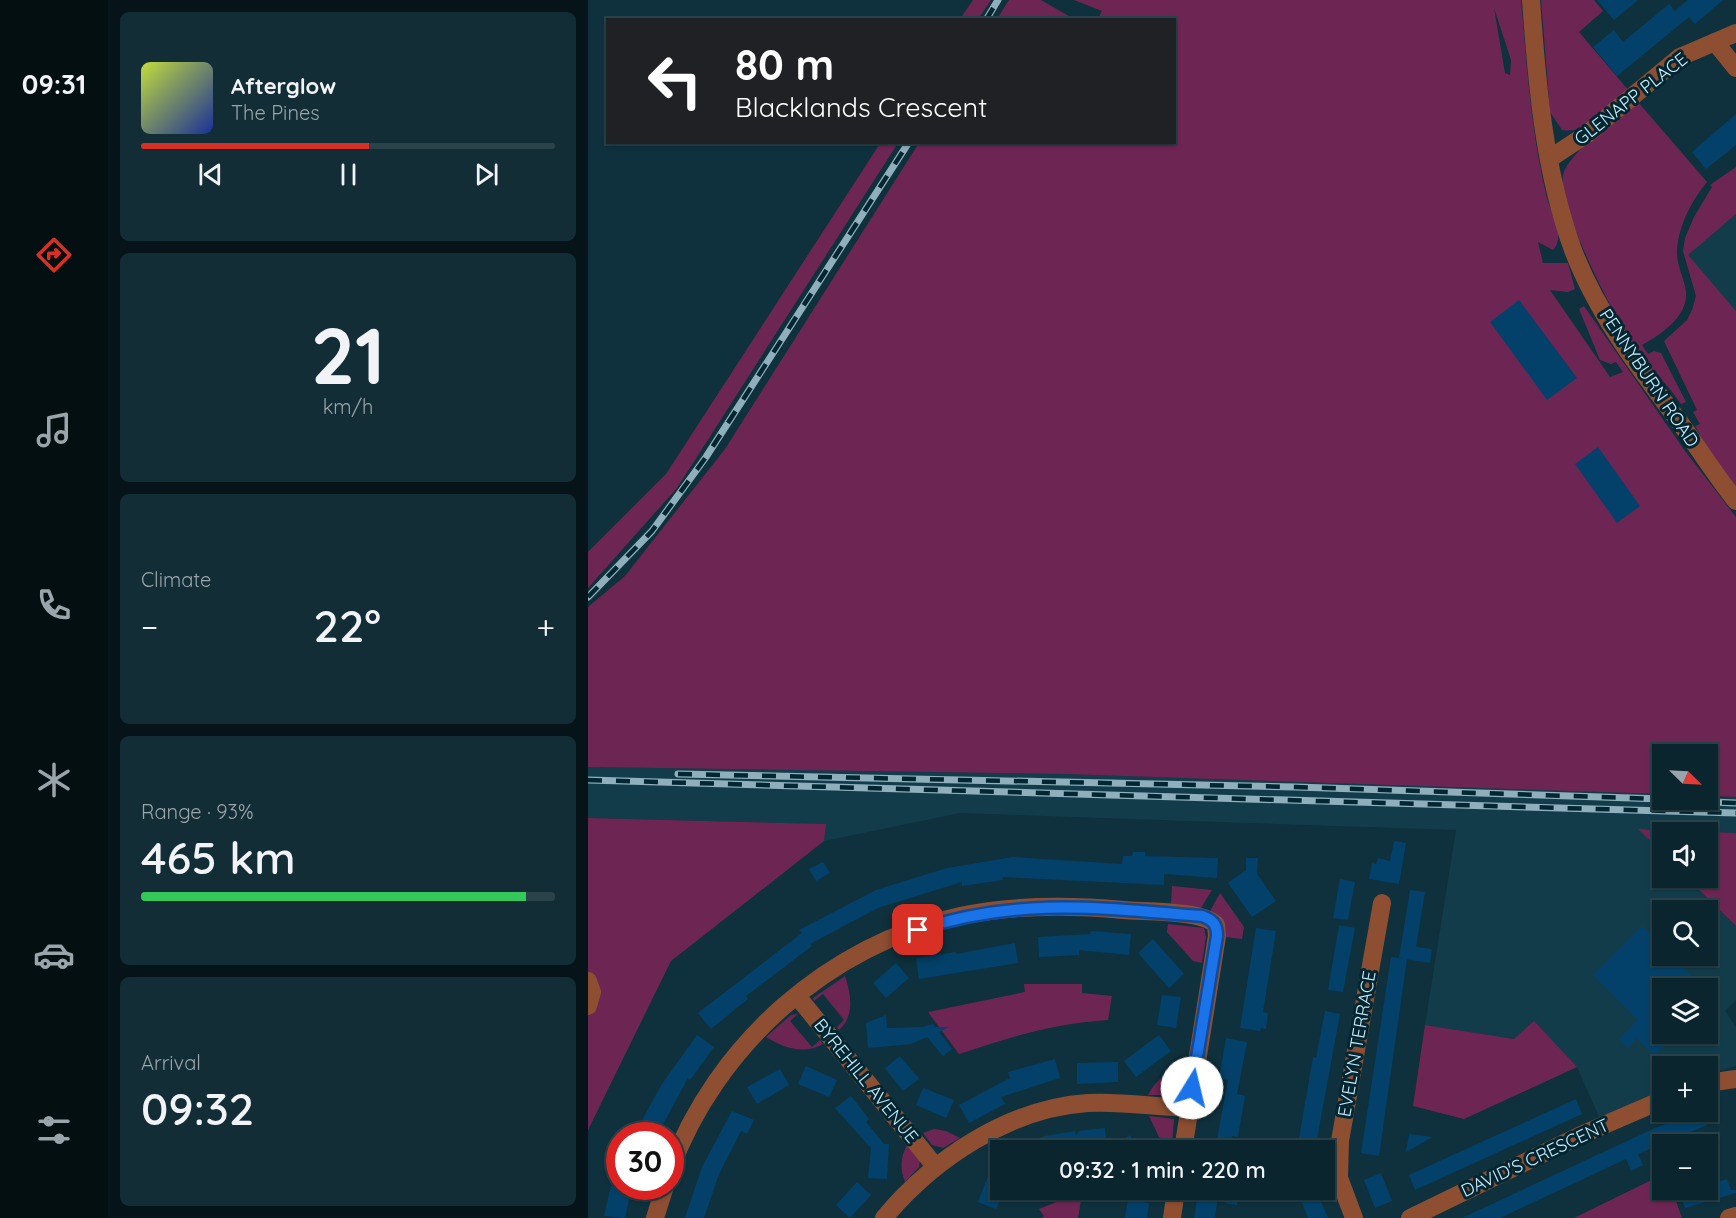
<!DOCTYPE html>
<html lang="en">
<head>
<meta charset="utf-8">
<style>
  :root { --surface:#0a252e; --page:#132d36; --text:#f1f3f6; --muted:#99a5aa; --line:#2a424a; --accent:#d93025 }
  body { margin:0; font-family:Quicksand,sans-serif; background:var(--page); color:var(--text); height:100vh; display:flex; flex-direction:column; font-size:22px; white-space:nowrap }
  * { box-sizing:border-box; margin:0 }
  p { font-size:20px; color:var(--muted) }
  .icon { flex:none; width:33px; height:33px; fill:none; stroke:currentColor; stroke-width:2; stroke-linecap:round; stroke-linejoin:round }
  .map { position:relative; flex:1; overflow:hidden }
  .details { display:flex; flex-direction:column; gap:12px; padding:12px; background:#061419; width:480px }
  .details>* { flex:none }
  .top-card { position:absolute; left:18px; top:18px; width:570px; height:126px; border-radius:0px; box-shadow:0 2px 4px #0004,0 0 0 2px var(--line); background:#202124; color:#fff; overflow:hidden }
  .needle { width:39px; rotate:114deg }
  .fabs { position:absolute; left:1064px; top:744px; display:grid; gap:12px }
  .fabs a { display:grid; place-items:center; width:66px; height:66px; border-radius:0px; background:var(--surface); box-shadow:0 2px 4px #0004,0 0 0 2px var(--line); font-size:30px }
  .speed { position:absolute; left:18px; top:1122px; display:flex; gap:12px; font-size:30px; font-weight:700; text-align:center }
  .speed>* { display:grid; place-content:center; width:78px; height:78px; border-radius:50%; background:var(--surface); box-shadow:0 2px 4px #0004,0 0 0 2px var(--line); line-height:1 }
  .speed .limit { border:9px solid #d22; background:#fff; color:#111 }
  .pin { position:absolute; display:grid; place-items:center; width:51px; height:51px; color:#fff; margin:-26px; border-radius:12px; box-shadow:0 3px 9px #0006 }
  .me { position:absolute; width:66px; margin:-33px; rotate:9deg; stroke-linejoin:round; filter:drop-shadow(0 0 4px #0008) }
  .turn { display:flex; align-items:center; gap:21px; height:126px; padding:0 30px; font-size:27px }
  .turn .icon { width:78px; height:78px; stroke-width:2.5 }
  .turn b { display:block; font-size:42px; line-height:51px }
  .big { font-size:45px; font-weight:600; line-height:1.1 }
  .details .tile { flex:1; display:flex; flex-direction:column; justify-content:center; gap:9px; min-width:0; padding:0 21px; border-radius:9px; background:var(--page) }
  .details .dial { align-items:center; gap:0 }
  .dial b { font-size:78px; line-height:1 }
  .song { display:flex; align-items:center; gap:18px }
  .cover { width:72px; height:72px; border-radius:9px; background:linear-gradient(135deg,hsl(70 70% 55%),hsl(230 70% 35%)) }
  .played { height:6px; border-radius:3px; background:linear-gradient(90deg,var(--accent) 55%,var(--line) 55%) }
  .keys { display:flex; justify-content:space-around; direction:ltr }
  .heat { display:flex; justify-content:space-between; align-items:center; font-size:33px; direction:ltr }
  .charge { height:9px; border-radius:4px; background:linear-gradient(90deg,#34c759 93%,var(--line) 0) }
  .trip { position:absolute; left:402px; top:1140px; width:345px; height:60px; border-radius:0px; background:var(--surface); box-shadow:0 2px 4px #0004,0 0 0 2px var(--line); font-weight:600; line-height:60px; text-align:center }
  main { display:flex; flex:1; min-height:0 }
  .tabs { display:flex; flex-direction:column; width:108px; justify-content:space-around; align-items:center; background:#040f12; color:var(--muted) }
  .tabs .icon { width:42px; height:42px }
  .tabs .current { color:var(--accent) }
  .tabs b { font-size:27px; color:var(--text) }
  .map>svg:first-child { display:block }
  .built { fill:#133c4a; fill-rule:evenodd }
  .green { fill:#6d2653; fill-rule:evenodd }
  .building { fill:#03416a }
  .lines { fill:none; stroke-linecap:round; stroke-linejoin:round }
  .minor { stroke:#8d4e31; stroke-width:18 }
  .rail-casing { stroke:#8eafbb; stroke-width:7 }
  .rail { stroke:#032732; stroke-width:4.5; stroke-dasharray:14; stroke-linecap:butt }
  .route-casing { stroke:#114b97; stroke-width:15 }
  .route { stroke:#1a73e8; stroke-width:10 }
  .labels { text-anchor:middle; stroke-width:6; stroke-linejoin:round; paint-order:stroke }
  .street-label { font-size:18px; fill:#cdecf9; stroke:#032732 }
</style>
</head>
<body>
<main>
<nav class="tabs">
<b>09:31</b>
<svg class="icon current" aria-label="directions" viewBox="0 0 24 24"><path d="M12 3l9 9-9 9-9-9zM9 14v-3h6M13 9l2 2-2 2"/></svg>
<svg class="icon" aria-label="music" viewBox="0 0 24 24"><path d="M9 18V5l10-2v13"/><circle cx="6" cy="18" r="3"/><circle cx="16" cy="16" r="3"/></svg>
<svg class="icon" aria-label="phone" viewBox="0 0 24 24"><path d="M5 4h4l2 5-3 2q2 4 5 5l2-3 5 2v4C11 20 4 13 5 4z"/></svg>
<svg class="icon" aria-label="climate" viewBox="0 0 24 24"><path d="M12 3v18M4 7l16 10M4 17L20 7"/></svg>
<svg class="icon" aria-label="car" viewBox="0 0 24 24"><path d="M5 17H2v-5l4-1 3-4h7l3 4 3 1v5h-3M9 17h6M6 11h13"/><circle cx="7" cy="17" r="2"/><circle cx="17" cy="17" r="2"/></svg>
<svg class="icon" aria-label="filters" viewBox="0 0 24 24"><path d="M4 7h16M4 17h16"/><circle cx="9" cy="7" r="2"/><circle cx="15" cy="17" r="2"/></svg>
</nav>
<section class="details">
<div class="tile">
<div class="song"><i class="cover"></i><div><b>Afterglow</b><p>The Pines</p></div></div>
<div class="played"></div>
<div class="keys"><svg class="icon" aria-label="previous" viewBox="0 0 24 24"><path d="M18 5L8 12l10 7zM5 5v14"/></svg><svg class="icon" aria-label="pause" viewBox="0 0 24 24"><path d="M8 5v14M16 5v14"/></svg><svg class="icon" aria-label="next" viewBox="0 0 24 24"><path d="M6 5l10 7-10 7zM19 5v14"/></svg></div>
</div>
<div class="tile dial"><b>21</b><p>km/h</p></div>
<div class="tile"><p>Climate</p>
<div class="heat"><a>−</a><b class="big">22°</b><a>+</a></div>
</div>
<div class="tile"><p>Range · 93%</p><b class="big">465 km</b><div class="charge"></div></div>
<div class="tile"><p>Arrival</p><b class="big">09:32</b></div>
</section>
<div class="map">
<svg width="1148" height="1218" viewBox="0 0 1148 1218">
  <rect width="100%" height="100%" fill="#0e313d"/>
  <g class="built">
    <polygon points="1148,214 1148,311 1099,255"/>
    <path d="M0,767L476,774L1074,794V800L1148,797V833L1051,829L1074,852V878H1099L1148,926V1000L1137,1011L1148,1027V1066L1119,1074V1066H1074V1078L1067,1081L1062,1095L1012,1119L989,1067L926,1039L837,1025L868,830L372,813L236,841L237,824L0,818ZM1074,910H1119V956H1074ZM1074,988H1119V1034H1074Z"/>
  </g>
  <g class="green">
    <polygon points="385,0 403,0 390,19 372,19"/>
    <polygon points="421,0 453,0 486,19 409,19"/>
    <path d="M486,0H933C939,66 943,133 959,198C963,213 978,236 965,250L950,242L955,263H980L987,289L980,292L962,290L1022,377L1035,372L1028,362L1023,364L1012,360L991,309L996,306L1097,451L1148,517V797L1119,796V754H1074V794L476,774L0,767V607L37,576L137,449L331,143L586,142V20L510,19L514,11ZM906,8L923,60L922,75L917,73Z"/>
    <path d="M953,0H1006L1015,11L991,32L1041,91C1021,108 1001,135 974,130L962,112Z"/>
    <path d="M1050,102L1119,182C1104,200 1091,225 1089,249C1088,262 1094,274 1097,286C1104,314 1075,333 1054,345L1060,354L1066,351L1073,353L1098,402L1093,404C1079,383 1059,366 1044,344C1026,315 969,207 975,175C980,152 1032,118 1050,102Z"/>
    <polygon points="293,142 310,143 89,488 0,588 0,552 78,474"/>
    <polygon points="1148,167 1148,214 1100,255 1148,311 1148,488 1128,462 1107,426 1112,424 1105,412 1109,410 1076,341 1099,320 1104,310 1108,296 1095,251 1097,238 1106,217 1124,187 1122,185"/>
    <polygon points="0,818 238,824 236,841 83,961 0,1130"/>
    <polygon points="1050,829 1148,833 1148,926 1099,878 1119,878 1119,832 1074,832 1074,852"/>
    <polygon points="584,886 624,890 613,908 583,904"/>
    <polygon points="632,893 656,927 654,939 638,937 621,913"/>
    <polygon points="580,924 616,928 618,937 614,963 605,961 579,932"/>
    <path d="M257,976C263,994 267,1016 251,1030L249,1027L256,1020L235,994L226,1001L225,998Z"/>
    <path d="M436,984H494V993L524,996L520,1020C467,1023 420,1038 371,1054L340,1012L437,992Z"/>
    <path d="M210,1014L202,1021L224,1047L232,1040L235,1044C216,1055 196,1048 178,1037L203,1015Z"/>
    <polygon points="946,1021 989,1067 876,1119 825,1106 837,1025 926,1039"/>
    <path d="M596,1069L593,1092L589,1095H560C568,1080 579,1070 596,1069Z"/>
    <polygon points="561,1116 586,1119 584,1144 571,1137"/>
    <polygon points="346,1129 358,1131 372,1138 355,1148 344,1145 335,1133"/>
    <path d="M319,1145L332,1161L331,1167L317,1182C312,1169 312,1158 319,1145Z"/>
    <polygon points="1074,1175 1074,1190 1084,1190 1094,1218 986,1218"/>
    <polygon points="476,1199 493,1200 490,1218 454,1218 456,1216 451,1209"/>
  </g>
  <g class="building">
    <polygon points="1009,0 1050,0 1026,20"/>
    <polygon points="1100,0 1135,0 1107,24 1101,17 1029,76 1005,47 1026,30 1035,42 1081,4 1087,11"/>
    <polygon points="1148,114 1148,145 1118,169 1104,152"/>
    <polygon points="931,300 989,378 959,400 902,322"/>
    <polygon points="1010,447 1052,506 1029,523 987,464"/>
    <polygon points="806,841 818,843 811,884 781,879 784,863 788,864 790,858 802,861"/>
    <polygon points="545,852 557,852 557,856 630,858 629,878 576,874 576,885 414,877 415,880 374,886 374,882 290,908 222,944 224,946 158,996 160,999 123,1029 110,1013 214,933 211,930 288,890 359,868 425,857 534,864 535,856 544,856"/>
    <polygon points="658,858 670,858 669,874 688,901 664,917 640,883 658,870"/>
    <polygon points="235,862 242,873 228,881 221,869"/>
    <polygon points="752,879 767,882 760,920 745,918"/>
    <polygon points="822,890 837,892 828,947 844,949 842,963 811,958"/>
    <polygon points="751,925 767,928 755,992 740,990"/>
    <polygon points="1054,926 1074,947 1074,956 1083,956 1116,988 1074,988 1074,1034 1079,1043 1066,1055 1049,1038 1040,1048 1031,1039 1050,1020 1005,975"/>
    <polygon points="668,928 688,931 675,1012 680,1013 678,1029 673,1028 672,1031 652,1028"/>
    <polygon points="503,931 543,934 541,955 491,950 491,955 451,957 450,937 502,934"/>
    <polygon points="565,939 596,974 581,988 550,953"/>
    <polygon points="427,943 430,963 331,979 328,958 368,952 368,954"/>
    <polygon points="803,957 819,959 791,1156 773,1153"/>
    <polygon points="308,963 321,978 298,998 285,983"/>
    <polygon points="574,995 593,997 588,1028 569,1025"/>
    <polygon points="737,1011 752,1014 727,1150 709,1150 725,1057 728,1058"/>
    <polygon points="298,1015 299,1028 335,1027 345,1024 347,1027 361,1027 351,1032 364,1049 355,1056 339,1037 323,1044 280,1048 278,1023"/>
    <polygon points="109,1035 126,1047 102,1080 100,1078 72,1130 54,1120 74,1084"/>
    <polygon points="571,1035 583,1051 548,1077 536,1061"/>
    <polygon points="638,1038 659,1042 649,1094 657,1096 650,1137 644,1136 642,1150 627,1150 640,1080 631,1079"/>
    <polygon points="312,1056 331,1079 315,1091 297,1068"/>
    <polygon points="467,1059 472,1078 413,1097 417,1104 381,1123 371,1105 422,1078 420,1072"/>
    <polygon points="530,1062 530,1082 489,1084 489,1063"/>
    <polygon points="218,1066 249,1080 241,1097 210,1084"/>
    <polygon points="192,1069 201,1085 169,1104 159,1087"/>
    <polygon points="335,1088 366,1100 358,1118 328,1105"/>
    <polygon points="263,1096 281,1119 278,1122 296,1144 301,1144 299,1179 280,1178 283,1148 247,1108"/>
    <polygon points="988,1099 994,1114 827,1190 821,1175"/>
    <polygon points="144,1111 166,1120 159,1134 153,1131 131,1174 116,1218 97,1218 114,1167"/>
    <polygon points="1110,1112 1114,1112 1119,1125 1050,1154 1055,1165 1043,1171 1038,1159 912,1218 874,1218 1067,1128"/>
    <polygon points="517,1128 519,1148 420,1150 457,1136 487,1131 488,1135 491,1131"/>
    <polygon points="821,1134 845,1137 818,1152"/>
    <polygon points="542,1135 553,1150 521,1150"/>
    <polygon points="403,1168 412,1172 412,1190 416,1190 408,1209 390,1202"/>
    <polygon points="793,1173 804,1201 787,1208 776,1180"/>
    <polygon points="1139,1179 1143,1190 1148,1190 1148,1193 1097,1208 1092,1193 1104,1190 1121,1190 1119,1185"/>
    <polygon points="269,1182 283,1195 262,1218 248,1205"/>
    <polygon points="23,1186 44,1186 37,1218 16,1216"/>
    <polygon points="639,1190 651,1190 649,1205 637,1203"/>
    <polygon points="709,1190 728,1190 740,1218 720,1218"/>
    <polygon points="609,1199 629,1202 627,1218 606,1218"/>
    <polygon points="540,1200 561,1203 559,1218 537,1218"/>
  </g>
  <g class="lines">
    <g class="minor">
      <path d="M943,0C949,85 956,170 985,250C1009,313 1050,367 1090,420C1110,447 1127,475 1148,501"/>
      <polyline points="1127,42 1148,68"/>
      <polyline points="961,159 999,134 1092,57 1148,33"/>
      <polyline points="0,981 4,992 0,1006"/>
      <polyline points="209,996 347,1166"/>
      <polyline points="1119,1083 1148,1079"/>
      <path d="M82,1170C128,1045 241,944 372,916C425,905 481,905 535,910C557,912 615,910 628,925L629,936L595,1150"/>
      <polyline points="67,1218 77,1186"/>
      <path d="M296,1218C345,1159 421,1108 500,1103C533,1101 567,1107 601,1108"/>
      <polyline points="584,1218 588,1190"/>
      <polyline points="766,1218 751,1178 752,1141 794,903"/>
      <polyline points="822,1218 993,1135 1074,1100"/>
      <polyline points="1141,1218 1148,1216"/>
    </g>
    <defs>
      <g id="rail">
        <polyline points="398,20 410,0"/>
        <polyline points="0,597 64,531 118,457 321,142"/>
        <polyline points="90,774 708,787 1074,799"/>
        <polyline points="0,780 1148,813"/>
        <polyline points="1078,800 1148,803"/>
      </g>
    </defs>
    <use href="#rail" class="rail-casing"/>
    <use href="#rail" class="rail"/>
  </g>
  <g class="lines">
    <defs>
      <path id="route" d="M330,930C428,897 513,908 614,916C625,920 629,924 629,936L604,1088"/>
    </defs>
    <use href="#route" class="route-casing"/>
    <use href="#route" class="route"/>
  </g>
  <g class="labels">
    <g class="street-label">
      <text transform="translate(1043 99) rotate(-38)" y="6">GLENAPP PLACE</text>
      <text transform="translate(1061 378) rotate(56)" y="6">PENNYBURN ROAD</text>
      <text transform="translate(769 1044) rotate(-80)" y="6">EVELYN TERRACE</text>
      <text transform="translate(278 1081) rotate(51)" y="6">BYREHILL AVENUE</text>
      <text transform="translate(947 1158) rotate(-25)" y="6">DAVID'S CRESCENT</text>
    </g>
  </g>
</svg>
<div class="fabs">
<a><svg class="needle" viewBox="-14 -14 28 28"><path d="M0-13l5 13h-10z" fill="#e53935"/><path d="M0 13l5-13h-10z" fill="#99a5aa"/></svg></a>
<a><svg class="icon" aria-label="sound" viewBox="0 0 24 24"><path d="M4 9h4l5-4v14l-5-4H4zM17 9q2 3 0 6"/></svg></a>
<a><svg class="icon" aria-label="search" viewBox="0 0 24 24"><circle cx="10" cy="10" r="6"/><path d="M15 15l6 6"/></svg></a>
<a><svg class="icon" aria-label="layers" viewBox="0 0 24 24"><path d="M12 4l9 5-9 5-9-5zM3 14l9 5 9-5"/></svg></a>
<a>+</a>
<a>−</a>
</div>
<div class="speed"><div class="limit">30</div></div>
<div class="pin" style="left:330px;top:930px;background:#d93025"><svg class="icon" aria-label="arrive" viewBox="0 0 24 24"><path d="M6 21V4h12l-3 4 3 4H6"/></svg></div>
<svg class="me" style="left:604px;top:1088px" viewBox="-20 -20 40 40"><circle r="19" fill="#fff"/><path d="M0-13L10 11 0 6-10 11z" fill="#1a73e8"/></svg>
<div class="trip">09:32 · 1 min · 220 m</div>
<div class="top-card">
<div class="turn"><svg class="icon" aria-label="left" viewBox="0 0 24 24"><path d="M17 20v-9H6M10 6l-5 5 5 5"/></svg><div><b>80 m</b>Blacklands Crescent</div></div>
</div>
</div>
</main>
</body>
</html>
